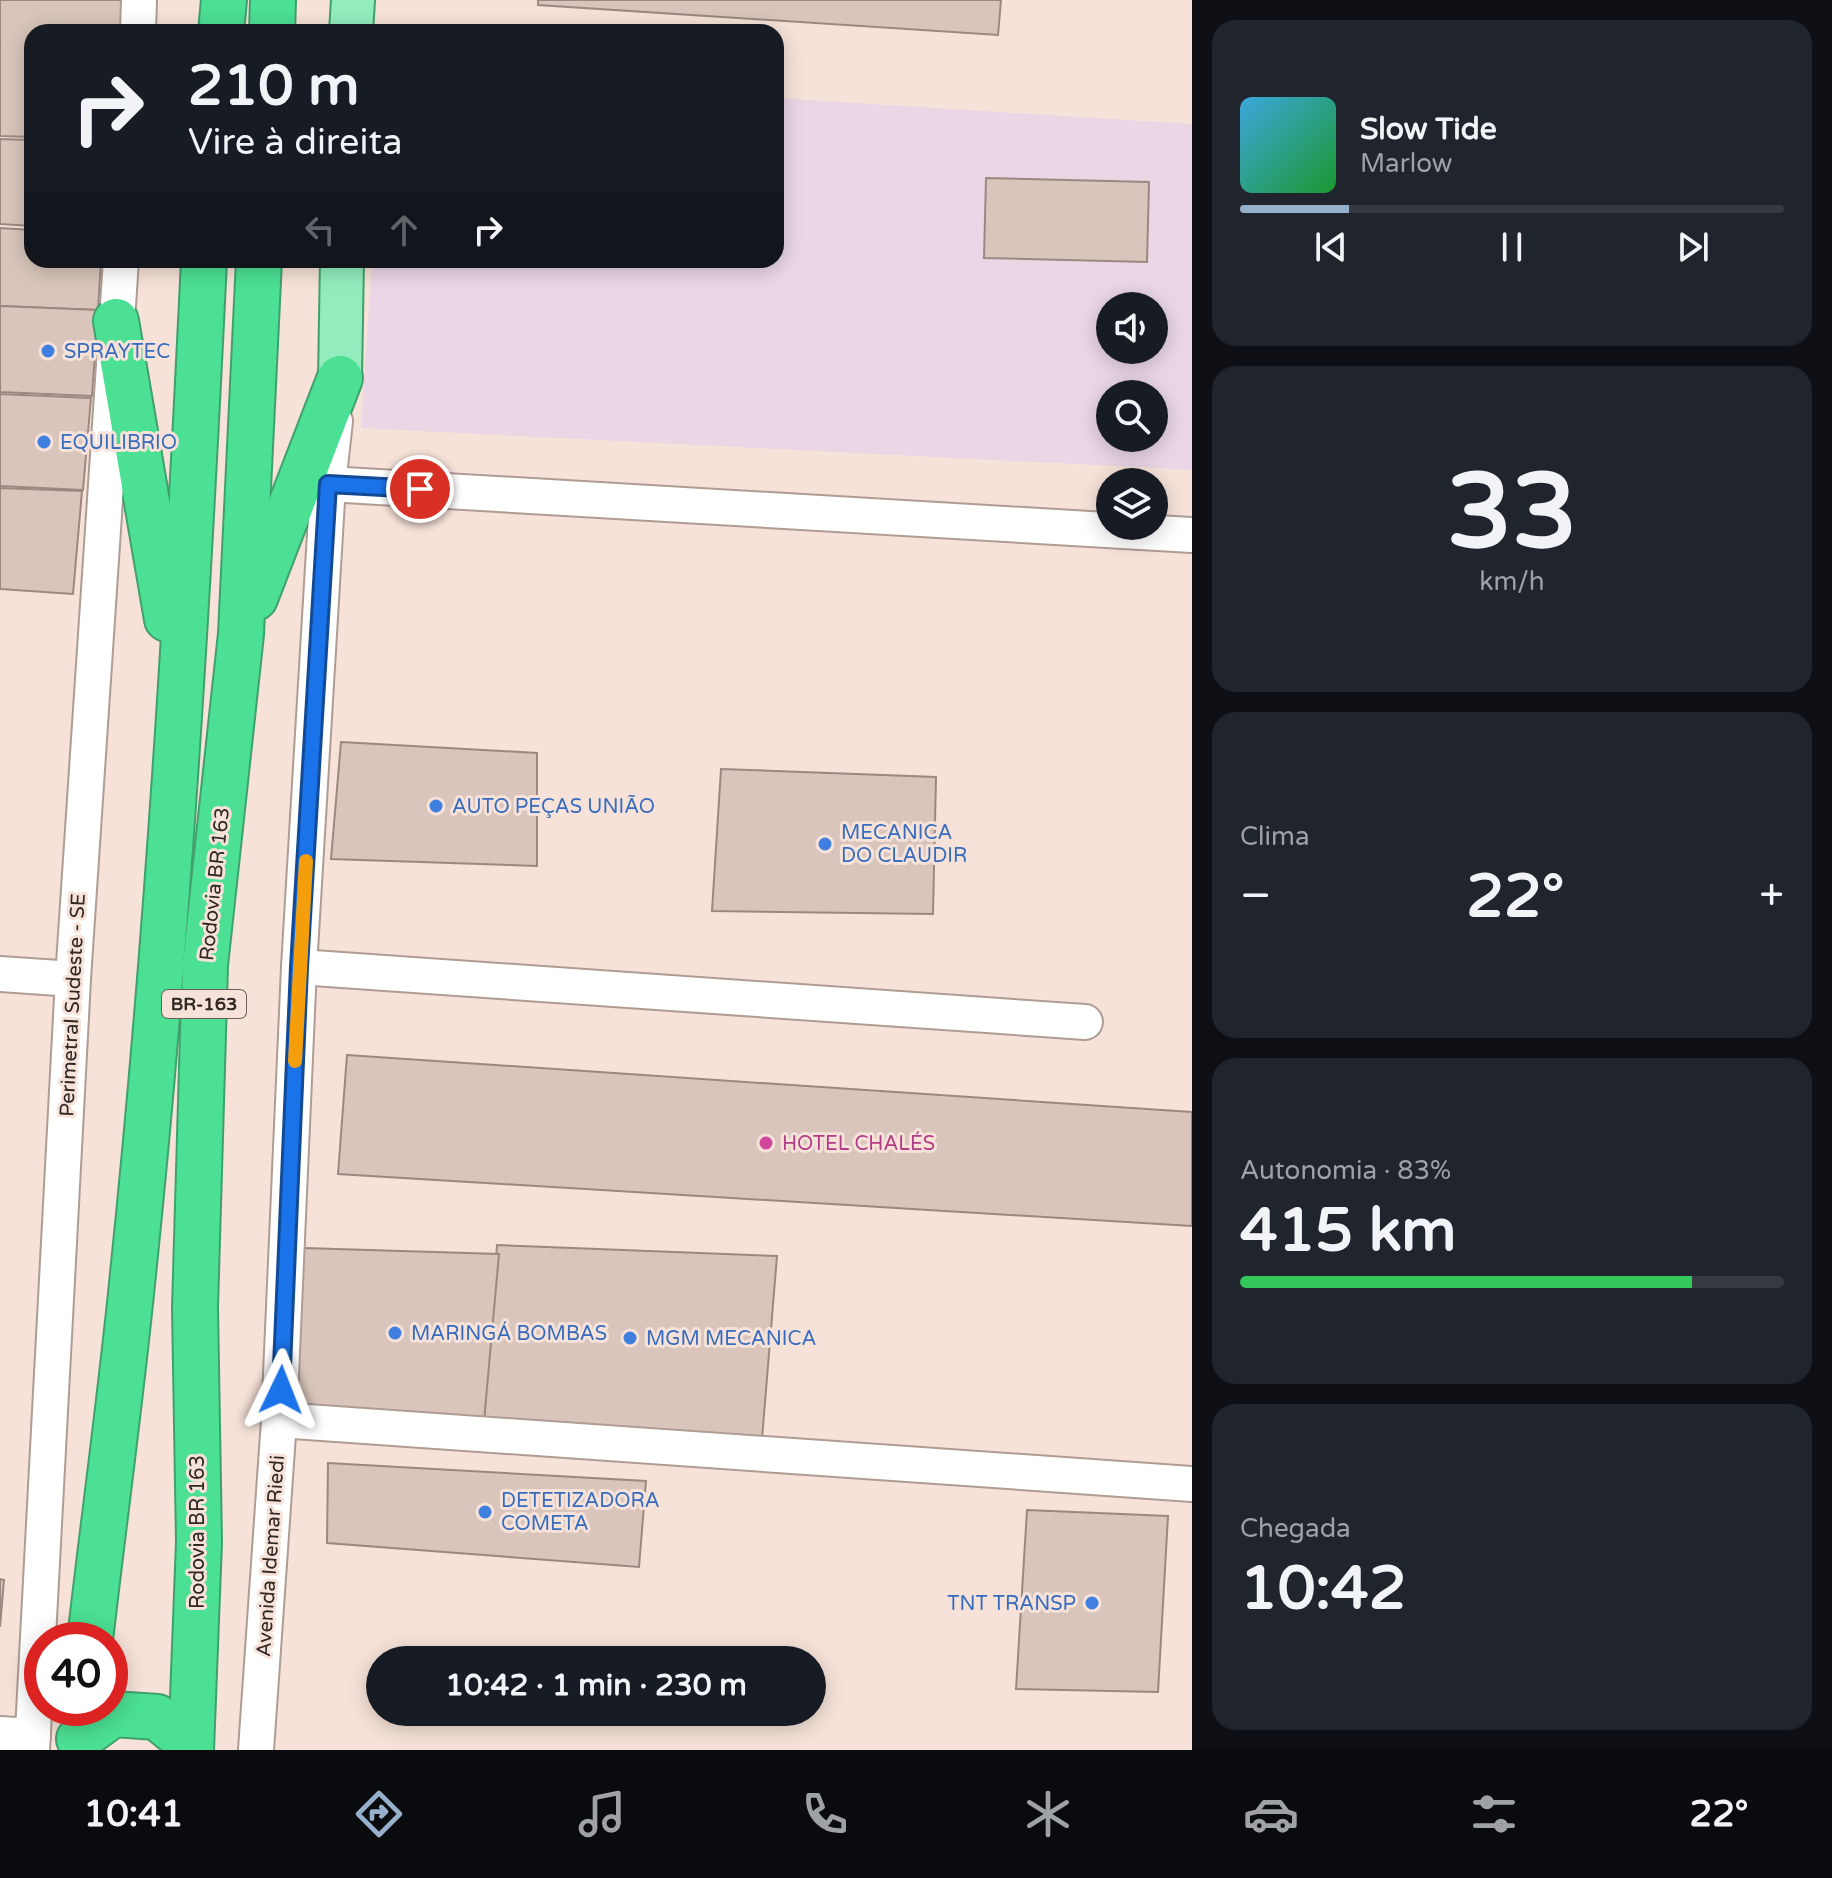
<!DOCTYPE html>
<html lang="pt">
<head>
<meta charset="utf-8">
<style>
  :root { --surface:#171b24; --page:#20242c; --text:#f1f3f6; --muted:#9ea1a6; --line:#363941; --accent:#96b0cb }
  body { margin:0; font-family:"Varela Round",sans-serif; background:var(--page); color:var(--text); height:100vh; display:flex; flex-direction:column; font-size:30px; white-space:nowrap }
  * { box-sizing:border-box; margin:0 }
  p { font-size:26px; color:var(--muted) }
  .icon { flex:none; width:44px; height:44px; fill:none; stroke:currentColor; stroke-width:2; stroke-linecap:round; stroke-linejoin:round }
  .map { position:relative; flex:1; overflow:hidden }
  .side { display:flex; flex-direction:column; gap:20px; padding:20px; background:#0d0f14; width:640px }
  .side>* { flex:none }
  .top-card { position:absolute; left:24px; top:24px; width:760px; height:244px; border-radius:24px; box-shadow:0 4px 20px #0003; background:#171b24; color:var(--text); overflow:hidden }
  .fabs { position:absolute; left:1096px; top:292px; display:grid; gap:16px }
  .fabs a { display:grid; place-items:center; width:72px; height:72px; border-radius:50%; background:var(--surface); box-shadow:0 4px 20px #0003; font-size:40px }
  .speed { position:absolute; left:24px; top:1622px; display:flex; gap:16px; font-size:40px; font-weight:700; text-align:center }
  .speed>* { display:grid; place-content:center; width:104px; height:104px; border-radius:50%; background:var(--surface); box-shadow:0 4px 20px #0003; line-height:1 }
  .speed .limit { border:12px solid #d22; background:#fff; color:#111 }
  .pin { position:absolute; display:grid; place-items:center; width:68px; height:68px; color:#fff; margin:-34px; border:4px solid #fff; border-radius:50%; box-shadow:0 2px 8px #0007 }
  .me { position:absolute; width:88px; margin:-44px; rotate:2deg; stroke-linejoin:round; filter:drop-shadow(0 0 6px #0008) }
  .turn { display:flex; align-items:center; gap:28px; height:168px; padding:0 32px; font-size:36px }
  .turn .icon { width:104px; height:104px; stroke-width:2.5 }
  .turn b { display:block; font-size:56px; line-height:68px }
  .lanes { display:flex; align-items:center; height:76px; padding:0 32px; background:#0003; justify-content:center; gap:40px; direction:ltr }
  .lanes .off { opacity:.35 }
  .big { font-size:60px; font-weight:800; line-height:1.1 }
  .side .widget { flex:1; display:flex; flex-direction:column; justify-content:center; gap:12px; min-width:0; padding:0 28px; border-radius:24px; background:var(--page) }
  .side .dial { align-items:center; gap:0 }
  .dial b { font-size:104px; line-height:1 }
  .song { display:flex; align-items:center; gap:24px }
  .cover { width:96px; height:96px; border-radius:12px; background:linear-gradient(135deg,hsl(200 70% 55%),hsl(130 70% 35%)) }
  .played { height:8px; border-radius:4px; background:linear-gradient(90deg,var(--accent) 20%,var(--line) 20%) }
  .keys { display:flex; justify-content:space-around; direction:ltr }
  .heat { display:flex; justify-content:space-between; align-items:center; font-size:44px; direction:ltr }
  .charge { height:12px; border-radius:6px; background:linear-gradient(90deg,#34c759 83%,var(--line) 0) }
  .trip { position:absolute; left:366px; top:1646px; width:460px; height:80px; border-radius:40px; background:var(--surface); box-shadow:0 4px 20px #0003; font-weight:800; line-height:80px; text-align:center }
  .menu { display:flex; height:128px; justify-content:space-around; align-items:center; background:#090b0e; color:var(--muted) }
  .menu .icon { width:56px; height:56px }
  .menu .current { color:var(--accent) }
  .menu b { font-size:36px; color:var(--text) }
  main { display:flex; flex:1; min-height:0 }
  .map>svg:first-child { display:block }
  .industrial { fill:#ead6e5; fill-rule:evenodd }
  .building { fill:#d9c5bb; stroke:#9b8880; stroke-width:2 }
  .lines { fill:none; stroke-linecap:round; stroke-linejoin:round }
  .minor-casing { stroke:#af9c93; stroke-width:38 }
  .major-casing { stroke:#41a06c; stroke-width:46 }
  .highway-casing { stroke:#41a06c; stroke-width:48 }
  .minor { stroke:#fff; stroke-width:34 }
  .major { stroke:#93ecbe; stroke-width:42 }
  .highway { stroke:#4be093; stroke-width:44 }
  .route-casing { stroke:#114b97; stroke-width:20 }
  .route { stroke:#1a73e8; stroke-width:14 }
  .slow { stroke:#f59e0b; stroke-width:14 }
  .shop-dot { fill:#3f7fe0; stroke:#f6e2d8; stroke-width:3 }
  .hotel-dot { fill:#d1479c; stroke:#f6e2d8; stroke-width:3 }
  .labels { text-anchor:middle; stroke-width:6; stroke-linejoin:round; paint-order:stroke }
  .shield { fill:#f6e2d8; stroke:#6b605a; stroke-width:2 }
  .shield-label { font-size:18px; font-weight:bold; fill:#2f2824 }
  .shop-label { font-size:20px; fill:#366cbe; stroke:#f6e2d8; text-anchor:start }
  .street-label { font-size:20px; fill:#2f2824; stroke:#f6e2d8 }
  .hotel-label { font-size:20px; fill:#b23c85; stroke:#f6e2d8; text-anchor:start }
</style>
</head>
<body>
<main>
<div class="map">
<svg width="1192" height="1750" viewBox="0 0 1192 1750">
  <rect width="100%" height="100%" fill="#f6e2d8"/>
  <path class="industrial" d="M776,98L1192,124V470L361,428L372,260H776ZM1110,306H1154V350H1110ZM1110,394H1154V438H1110Z"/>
  <g class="building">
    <polygon points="0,0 123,0 120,32 32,32 32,137 0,136"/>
    <polygon points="538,0 1001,0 998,35 538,5"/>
    <polygon points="0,139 32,140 32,226 0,224"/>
    <polygon points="986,178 1149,182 1147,262 984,258"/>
    <polygon points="0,228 32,230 32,260 101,260 98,310 0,306"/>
    <polygon points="0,306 98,310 92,396 0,392"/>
    <polygon points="0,394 91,398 83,490 0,486"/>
    <polygon points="0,488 82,491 73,594 0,589"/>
    <polygon points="341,742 537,753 537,866 331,859"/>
    <polygon points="721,769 936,777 933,914 712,911"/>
    <polygon points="347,1055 1192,1112 1192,1226 338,1174"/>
    <polygon points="497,1245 777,1256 762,1439 484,1421"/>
    <polygon points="304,1248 499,1254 484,1421 292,1411"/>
    <polygon points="328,1463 646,1481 639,1567 327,1543"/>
    <polygon points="1027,1510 1168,1516 1158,1692 1016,1689"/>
    <polygon points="0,1579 4,1580 0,1627"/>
  </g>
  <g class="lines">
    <defs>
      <g id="minor">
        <polyline points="138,32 139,0"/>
        <polyline points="328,484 1192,535"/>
        <polyline points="299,967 1085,1022"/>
        <polyline points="0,974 73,979"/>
        <polyline points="279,1420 1192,1484"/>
        <polyline points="0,1734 33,1736"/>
        <polyline points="32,1750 73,979 121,260"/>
        <polyline points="256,1750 279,1420 299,967 328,484 335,421"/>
      </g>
      <g id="major">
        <polyline points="351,32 353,0"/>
        <polyline points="340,378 342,260"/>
      </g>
      <g id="highway">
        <polyline points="221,32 224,0"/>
        <polyline points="272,32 273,0"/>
        <polyline points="116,321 167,619"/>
        <polyline points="255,598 340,378"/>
        <path d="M90,1640C104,1518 121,1396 133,1274C168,937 188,598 204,260"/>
        <polyline points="79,1739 113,1714 157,1717 191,1745"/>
        <polyline points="191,1750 199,1542 195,1308 205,965 241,634 259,260"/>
      </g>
    </defs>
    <use href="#minor" class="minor-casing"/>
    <use href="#major" class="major-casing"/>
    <use href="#highway" class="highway-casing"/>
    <use href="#minor" class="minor"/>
    <use href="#major" class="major"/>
    <use href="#highway" class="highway"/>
  </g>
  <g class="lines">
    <defs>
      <polyline id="route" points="281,1390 299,967 328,484 420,489"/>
    </defs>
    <use href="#route" class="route-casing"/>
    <use href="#route" class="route"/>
    <polyline class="slow" points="295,1061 306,861"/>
  </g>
  <g class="shop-dot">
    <circle cx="48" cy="351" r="8"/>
    <circle cx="44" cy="442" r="8"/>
    <circle cx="436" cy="806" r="8"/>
    <circle cx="825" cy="844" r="8"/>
    <circle cx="395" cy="1333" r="8"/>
    <circle cx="630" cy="1338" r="8"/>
    <circle cx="485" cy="1512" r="8"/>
    <circle cx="1092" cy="1603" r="8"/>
  </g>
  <circle class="hotel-dot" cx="766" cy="1143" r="8"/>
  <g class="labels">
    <rect class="shield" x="162" y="990" width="84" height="28" rx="6"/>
    <g class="shield-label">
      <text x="204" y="1010">BR-163</text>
    </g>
    <g class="shop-label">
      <text x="64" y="358">SPRAYTEC</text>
      <text x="60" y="449">EQUILIBRIO</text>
      <text x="452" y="813">AUTO PEÇAS UNIÃO</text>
      <text x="841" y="839">MECANICA<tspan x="841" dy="23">DO CLAUDIR</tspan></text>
      <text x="411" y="1340">MARINGÁ BOMBAS</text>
      <text x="646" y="1345">MGM MECANICA</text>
      <text x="501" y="1507">DETETIZADORA<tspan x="501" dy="23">COMETA</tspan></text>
      <text x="1076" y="1610" text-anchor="end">TNT TRANSP</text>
    </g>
    <g class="street-label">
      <text transform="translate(214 884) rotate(-84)" y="7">Rodovia BR 163</text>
      <text transform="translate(72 1005) rotate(-87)" y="7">Perimetral Sudeste - SE</text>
      <text transform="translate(197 1532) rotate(-90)" y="7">Rodovia BR 163</text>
      <text transform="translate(270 1556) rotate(-86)" y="7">Avenida Idemar Riedi</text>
    </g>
    <g class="hotel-label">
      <text x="782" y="1150">HOTEL CHALÉS</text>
    </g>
  </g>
</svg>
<div class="fabs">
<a><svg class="icon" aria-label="sound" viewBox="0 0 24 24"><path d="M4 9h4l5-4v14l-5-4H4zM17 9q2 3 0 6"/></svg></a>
<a><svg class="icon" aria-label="search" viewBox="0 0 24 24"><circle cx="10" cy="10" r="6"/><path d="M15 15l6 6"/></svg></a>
<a><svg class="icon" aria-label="layers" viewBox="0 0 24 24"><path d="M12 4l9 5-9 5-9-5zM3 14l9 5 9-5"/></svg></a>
</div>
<div class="speed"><div class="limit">40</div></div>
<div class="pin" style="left:420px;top:489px;background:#d93025"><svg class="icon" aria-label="arrive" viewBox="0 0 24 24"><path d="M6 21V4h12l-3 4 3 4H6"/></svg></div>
<svg class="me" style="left:281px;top:1390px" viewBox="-20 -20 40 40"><path d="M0-17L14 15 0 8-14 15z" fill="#1a73e8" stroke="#fff" stroke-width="4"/></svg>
<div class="trip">10:42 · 1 min · 230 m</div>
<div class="top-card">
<div class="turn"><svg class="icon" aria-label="right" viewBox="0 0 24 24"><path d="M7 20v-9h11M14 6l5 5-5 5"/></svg><div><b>210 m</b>Vire à direita</div></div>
<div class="lanes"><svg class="icon off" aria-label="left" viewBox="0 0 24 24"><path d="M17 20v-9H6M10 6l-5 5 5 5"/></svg><svg class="icon off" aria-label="ahead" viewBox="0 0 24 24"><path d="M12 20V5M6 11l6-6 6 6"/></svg><svg class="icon" aria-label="right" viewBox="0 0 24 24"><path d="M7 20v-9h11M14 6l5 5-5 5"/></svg></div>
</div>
</div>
<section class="side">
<div class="widget">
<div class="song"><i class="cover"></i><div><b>Slow Tide</b><p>Marlow</p></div></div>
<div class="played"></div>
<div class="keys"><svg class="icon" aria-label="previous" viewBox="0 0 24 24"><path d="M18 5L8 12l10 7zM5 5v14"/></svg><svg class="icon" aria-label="pause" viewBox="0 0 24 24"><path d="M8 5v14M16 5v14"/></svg><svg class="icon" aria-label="next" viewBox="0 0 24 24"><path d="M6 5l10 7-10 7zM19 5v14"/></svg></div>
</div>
<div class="widget dial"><b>33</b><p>km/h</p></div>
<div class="widget"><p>Clima</p>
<div class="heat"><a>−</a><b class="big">22°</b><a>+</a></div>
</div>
<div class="widget"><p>Autonomia · 83%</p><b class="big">415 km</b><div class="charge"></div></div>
<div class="widget"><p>Chegada</p><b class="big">10:42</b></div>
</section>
</main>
<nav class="menu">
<b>10:41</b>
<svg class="icon current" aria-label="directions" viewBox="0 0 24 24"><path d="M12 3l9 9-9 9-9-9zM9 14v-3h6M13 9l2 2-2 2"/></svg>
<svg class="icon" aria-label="music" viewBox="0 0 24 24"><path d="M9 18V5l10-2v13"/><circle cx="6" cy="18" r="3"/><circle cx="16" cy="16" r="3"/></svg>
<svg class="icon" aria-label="phone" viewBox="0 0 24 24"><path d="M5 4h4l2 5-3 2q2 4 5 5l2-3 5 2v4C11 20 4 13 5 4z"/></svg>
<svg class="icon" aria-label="climate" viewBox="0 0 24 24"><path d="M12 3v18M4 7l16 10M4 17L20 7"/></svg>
<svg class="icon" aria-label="car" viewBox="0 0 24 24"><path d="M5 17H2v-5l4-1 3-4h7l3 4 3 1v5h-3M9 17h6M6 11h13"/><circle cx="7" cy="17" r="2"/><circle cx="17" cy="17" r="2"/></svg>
<svg class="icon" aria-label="filters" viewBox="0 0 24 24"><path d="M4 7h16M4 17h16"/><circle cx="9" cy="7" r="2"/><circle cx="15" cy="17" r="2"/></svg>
<b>22°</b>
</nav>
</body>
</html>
